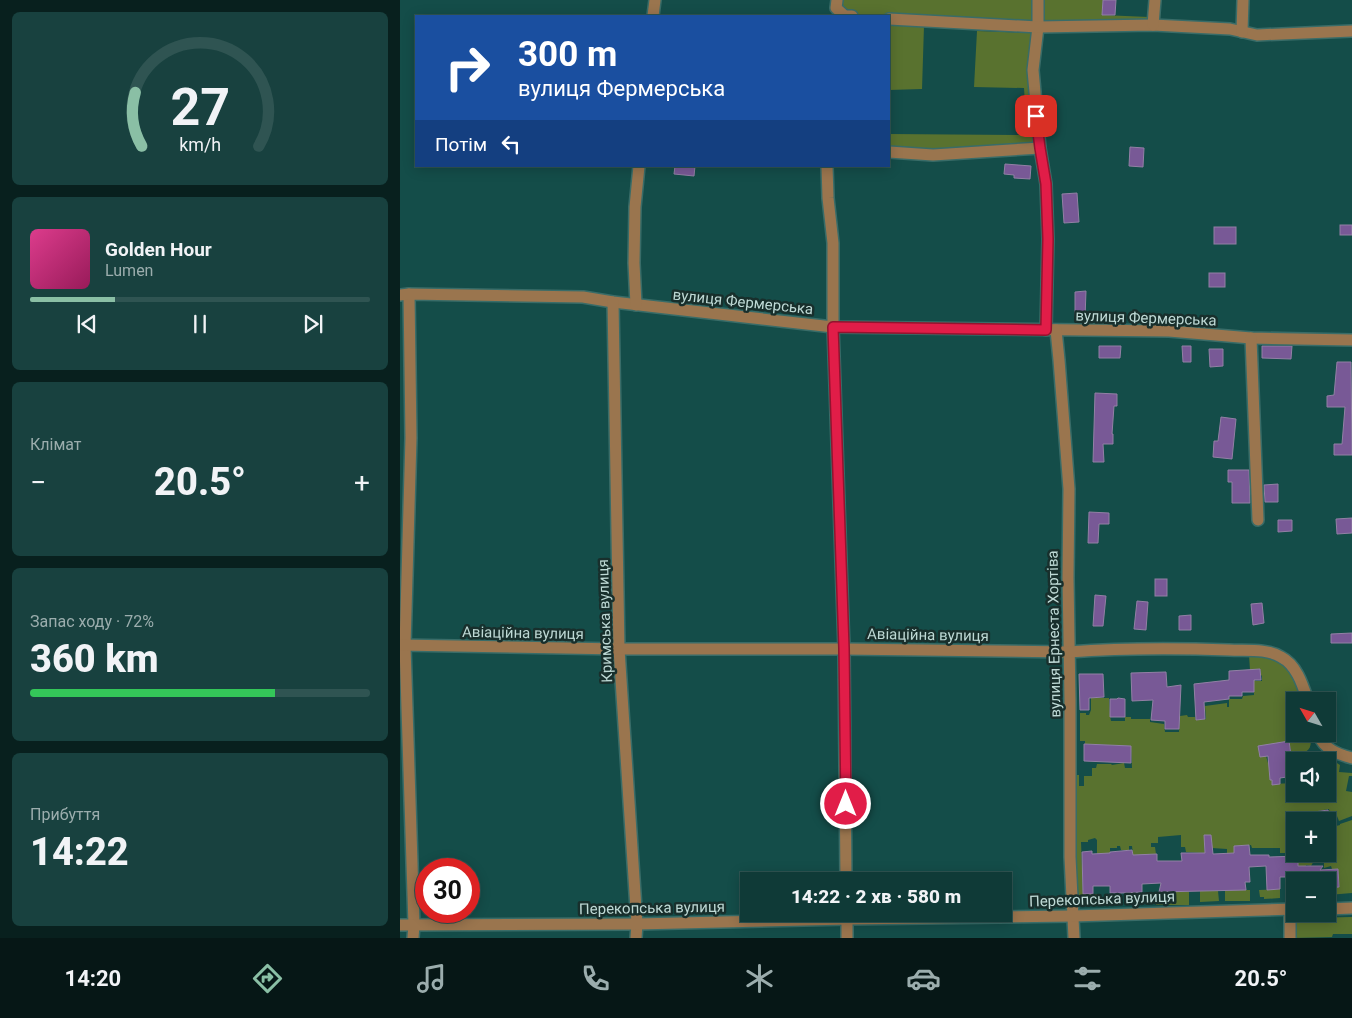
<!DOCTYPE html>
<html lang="uk">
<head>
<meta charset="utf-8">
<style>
  :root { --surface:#0f3a37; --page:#18413f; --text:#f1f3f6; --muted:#9badad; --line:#2f5452; --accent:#8abfa5 }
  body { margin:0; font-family:Roboto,sans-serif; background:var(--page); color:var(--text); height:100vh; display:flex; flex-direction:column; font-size:19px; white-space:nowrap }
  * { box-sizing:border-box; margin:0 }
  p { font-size:16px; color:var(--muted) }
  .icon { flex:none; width:28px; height:28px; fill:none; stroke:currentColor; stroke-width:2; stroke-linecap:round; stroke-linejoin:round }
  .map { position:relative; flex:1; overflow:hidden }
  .details { display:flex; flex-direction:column; gap:12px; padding:12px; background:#08201e; width:400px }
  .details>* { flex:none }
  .hud { position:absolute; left:15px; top:15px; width:475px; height:152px; border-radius:0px; box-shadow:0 2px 12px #0003,0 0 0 1px var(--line); background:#1a4fa0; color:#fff; overflow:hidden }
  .needle { width:32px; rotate:309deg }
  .fabs { position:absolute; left:886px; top:692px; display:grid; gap:10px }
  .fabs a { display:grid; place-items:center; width:50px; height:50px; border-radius:0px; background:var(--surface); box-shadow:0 2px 12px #0003,0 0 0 1px var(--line); font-size:25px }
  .speed { position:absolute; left:15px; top:858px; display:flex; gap:10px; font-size:25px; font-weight:700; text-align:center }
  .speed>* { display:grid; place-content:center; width:65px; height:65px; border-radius:50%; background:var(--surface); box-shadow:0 2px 12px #0003,0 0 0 1px var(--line); line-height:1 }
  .speed .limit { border:8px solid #d22; background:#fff; color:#111 }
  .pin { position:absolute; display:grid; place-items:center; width:42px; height:42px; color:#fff; margin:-21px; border-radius:10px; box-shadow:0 2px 8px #0006 }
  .me { position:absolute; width:55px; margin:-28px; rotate:0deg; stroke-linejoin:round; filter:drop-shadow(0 0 4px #0008) }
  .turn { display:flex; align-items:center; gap:18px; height:105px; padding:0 20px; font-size:22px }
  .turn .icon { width:65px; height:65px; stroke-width:2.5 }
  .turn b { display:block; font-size:35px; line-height:42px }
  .then { display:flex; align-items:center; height:48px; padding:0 20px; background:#0003; gap:10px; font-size:19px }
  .big { font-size:38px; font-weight:800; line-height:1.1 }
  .details .tile { flex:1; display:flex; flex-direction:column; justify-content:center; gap:8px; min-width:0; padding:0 18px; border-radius:8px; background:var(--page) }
  .details .dial { align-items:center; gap:0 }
  .dial svg { height:130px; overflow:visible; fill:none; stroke:var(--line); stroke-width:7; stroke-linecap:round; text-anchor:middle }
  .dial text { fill:var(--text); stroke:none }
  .song { display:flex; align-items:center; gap:15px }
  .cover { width:60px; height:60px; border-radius:8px; background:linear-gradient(135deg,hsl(330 70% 55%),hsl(330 70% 35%)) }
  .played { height:5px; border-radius:2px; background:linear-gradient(90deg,var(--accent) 25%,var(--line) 25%) }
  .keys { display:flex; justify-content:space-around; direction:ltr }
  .heat { display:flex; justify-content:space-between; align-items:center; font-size:28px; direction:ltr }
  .charge { height:8px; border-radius:4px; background:linear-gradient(90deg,#34c759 72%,var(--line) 0) }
  .trip { position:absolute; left:340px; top:872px; width:272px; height:50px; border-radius:0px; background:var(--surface); box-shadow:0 2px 12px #0003,0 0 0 1px var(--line); font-weight:800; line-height:50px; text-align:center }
  .tabs { display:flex; height:80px; justify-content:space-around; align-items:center; background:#061716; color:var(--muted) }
  .tabs .icon { width:35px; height:35px }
  .tabs .active { color:var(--accent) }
  .tabs b { font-size:22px; color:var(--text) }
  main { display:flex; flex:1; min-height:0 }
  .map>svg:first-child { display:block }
  .green { fill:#59722f }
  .building { fill:#785996; stroke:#9280a5 }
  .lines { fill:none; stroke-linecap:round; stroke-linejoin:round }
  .minor-casing { stroke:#396c68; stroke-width:14 }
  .minor { stroke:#9a754e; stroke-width:11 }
  .route-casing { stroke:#92132f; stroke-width:12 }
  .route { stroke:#e11d48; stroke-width:9 }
  .labels { text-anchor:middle; stroke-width:5; stroke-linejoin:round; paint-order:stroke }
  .street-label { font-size:15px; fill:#bed9d5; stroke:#182f2c }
</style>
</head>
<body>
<main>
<section class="details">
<div class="tile dial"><svg viewBox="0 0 100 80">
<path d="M14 69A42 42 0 1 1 86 69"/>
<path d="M14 69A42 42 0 0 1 10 36" stroke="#8abfa5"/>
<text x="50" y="56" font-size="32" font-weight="700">27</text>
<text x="50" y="72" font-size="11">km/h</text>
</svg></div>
<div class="tile">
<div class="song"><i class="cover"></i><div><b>Golden Hour</b><p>Lumen</p></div></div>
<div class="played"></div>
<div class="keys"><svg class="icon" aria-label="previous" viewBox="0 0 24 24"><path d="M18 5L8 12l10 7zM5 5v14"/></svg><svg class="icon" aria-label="pause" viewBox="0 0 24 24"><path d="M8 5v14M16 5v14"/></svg><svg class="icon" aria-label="next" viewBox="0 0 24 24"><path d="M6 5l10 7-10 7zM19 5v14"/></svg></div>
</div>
<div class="tile"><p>Клімат</p>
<div class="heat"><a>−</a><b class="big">20.5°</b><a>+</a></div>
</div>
<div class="tile"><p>Запас ходу · 72%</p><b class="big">360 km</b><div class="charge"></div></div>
<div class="tile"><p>Прибуття</p><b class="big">14:22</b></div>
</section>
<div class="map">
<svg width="952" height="938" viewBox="0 0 952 938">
  <rect width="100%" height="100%" fill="#144d49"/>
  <g class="green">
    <polygon points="442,0 636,0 635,25 489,16 449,16 443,9"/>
    <path d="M641,0H703L702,15L749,17L750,0H761L760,19L758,24L650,25C639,17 642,12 641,0Z"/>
    <polygon points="489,25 524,25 522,89 489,90"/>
    <polygon points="577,31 631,33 633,35 636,141 633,144 569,152 489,149 489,134 627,135 624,88 574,87"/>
    <path d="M849,655L873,657L890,669L903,701H895V734H910C913,750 908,753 893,755L892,752H891L889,741L866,756L868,763H870L871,770H869L870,780H872V784L895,783L892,762H895V794H928V761H897L926,756L940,765L939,772L952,773V776H949L946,791L952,792V816L939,821L937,816L931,818L929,809L902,814L903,821H895V853H880V848H852L851,845L835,846V861H827V849L812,848V842L804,845L805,853L786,852L785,847H781V835L758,837V843H751V847H755L756,854H749V856L733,855L732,846H729V850H721L720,846H717V848H710V857L697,859V840L695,838L688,840V842H681L683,894H697V904H683L679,898L678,889L675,842L674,775H679V786H684V776H692V768H696L697,764H711L712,765L724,763L725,768H732L731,746L685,744V741H680V713H686V715H689L691,710V698H709L710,716L711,721H725V717H731V719H750V722L764,724L765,732H779L780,716L787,715L788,717H795L796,720L806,719L805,706L827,703V707H829V699H842L843,696L854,695V687L850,679H855V681H862V676L861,675L860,669L850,670Z"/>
    <polygon points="952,820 952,893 928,895 928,888 939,887 938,869 932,869 931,866 924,868 924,859 915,859 911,866 906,865 906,866 898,866 898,854 928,854 928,828 940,825 940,824"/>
    <polygon points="880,889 880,898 864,899 864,897 860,897 859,890"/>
    <rect x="825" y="890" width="25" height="11"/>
    <polygon points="800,891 818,891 819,901 800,902"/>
    <rect x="756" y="892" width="33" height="13"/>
    <path d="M952,917V934H933L932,937L892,938C893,927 894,923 904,918Z"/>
  </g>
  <g class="building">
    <polygon points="703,0 716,0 715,15 702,15"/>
    <polygon points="730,147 744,148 743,167 729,166"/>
    <polygon points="605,164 631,166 630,179 614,178 614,175 604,174"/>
    <polygon points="275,166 295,166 294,176 274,174"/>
    <polygon points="677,193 679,222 664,223 662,194"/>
    <rect x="940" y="225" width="12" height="10"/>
    <rect x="814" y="227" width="22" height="17"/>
    <rect x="809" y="273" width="16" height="14"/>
    <polygon points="686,291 685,318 675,319 675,292"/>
    <polygon points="699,346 721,346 720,358 699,358"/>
    <polygon points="782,346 791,346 791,362 783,362"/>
    <polygon points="862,346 892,346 891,359 862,358"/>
    <polygon points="809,349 823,349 823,366 810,367"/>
    <polygon points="937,362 951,362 952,455 934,455 934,444 942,444 945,407 927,407 927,396 934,395"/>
    <polygon points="695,393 717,394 717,406 714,406 712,434 713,434 713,444 703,444 704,462 693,462"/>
    <polygon points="821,417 836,419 832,459 813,457 814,441 818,441"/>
    <polygon points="828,470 849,470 850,503 832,503 832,482 828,482"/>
    <polygon points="878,484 878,502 865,502 864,485"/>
    <polygon points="689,512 709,513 709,524 699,524 698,543 688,543"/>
    <polygon points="952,518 952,533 937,534 936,519"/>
    <polygon points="878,520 892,520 892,531 878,532"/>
    <rect x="755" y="579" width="12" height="17"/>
    <polygon points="695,595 706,596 703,626 693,626"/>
    <polygon points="737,601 748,602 746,630 734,629"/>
    <polygon points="862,603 864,623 853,625 851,604"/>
    <polygon points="791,615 791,630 779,630 779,616"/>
    <polygon points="952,633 952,643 931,643 931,634"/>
    <polygon points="860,669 861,680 854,680 854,692 842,692 842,696 829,696 829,699 804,702 805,719 796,720 794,684 829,680 829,671"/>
    <polygon points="766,672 767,687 781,685 779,729 765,729 765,721 751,720 753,700 732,701 731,673"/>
    <polygon points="679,674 703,674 704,697 689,698 689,710 680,710"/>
    <polygon points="718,698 725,699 725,717 710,717 710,699 717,699"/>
    <polygon points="889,741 894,776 880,778 880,784 872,785 872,780 870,780 868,756 860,757 858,746"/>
    <polygon points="684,744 731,746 731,763 684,761"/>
    <polygon points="928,810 930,818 916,821 914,812"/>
    <polygon points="804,835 811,835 813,854 834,853 834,846 849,845 850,855 869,855 869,857 898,856 898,866 923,866 920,870 938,869 939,887 928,888 928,881 898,881 898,877 880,877 880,889 867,890 866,866 849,867 850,882 845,882 846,890 759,892 761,883 742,884 742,892 722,893 710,893 710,886 693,886 693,894 683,894 682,852 692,851 692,854 710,853 710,852 732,850 733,855 757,854 757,861 782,861 781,853 805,853"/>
  </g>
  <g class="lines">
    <defs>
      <g id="minor">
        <polyline points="437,0 436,8 445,16 452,16"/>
        <polyline points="638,0 638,27 633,70 640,148 646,184 648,239 646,330"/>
        <polyline points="253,16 255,0"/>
        <polyline points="489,19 638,27 753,25 830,29 857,35 952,31"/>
        <polyline points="753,25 755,0"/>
        <polyline points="842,32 843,0"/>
        <polyline points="489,152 533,155 640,148"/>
        <polyline points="427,166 428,198 433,243 433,327 444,649 446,881"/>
        <polyline points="9,294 11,438 5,646 14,925 13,938"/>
        <polyline points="0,295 9,294 183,297 213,302 433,327 769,331 851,338 952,340"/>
        <polyline points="213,302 219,649 237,924 236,938"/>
        <polyline points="236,305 234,263 235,207 239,166"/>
        <polyline points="656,330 659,360 669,489 668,578 670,700 670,857 674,938"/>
        <polyline points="851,338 858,520"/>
        <path d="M0,645L219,649H444L669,652C722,648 776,648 829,650C846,651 866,648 881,657C897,665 903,686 908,701"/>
        <path d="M918,734C924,749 937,754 952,758"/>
        <polyline points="928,909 952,908"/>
        <polyline points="447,914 447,938"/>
        <polyline points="0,925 237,924 447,919 673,916 895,909"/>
        <polyline points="890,938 890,909"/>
      </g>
    </defs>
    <use href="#minor" class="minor-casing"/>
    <use href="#minor" class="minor"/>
  </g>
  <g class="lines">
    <defs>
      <polyline id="route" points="446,804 444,648 433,327 646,330 648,239 646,184 640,148 636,116"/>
    </defs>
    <use href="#route" class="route-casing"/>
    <use href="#route" class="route"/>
  </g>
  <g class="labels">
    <g class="street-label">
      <text transform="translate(343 302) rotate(6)" y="5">вулиця Фермерська</text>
      <text transform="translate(746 318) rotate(2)" y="5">вулиця Фермерська</text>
      <text transform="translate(205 621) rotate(-92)" y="5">Кримська вулиця</text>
      <text transform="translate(123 633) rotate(1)" y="5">Авіаційна вулиця</text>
      <text transform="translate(654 634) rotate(-91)" y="5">вулиця Ернеста Хортіва</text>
      <text transform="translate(528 635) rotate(1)" y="5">Авіаційна вулиця</text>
      <text transform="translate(702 899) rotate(-2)" y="5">Перекопська вулиця</text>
      <text transform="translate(252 908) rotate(-1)" y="5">Перекопська вулиця</text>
    </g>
  </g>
</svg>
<div class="fabs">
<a><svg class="needle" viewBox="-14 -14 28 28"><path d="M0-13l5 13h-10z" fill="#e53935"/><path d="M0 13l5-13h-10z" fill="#9badad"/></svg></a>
<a><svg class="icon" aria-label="sound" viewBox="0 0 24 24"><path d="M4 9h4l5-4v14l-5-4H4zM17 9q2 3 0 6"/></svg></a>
<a>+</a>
<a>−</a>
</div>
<div class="speed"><div class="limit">30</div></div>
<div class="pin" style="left:636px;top:116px;background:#d93025"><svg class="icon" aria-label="arrive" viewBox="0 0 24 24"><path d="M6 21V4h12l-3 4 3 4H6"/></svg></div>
<svg class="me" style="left:446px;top:804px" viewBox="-20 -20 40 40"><circle r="17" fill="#e11d48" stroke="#fff" stroke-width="3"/><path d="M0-11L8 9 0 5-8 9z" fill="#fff"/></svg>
<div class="trip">14:22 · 2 хв · 580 m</div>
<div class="hud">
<div class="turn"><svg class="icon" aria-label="right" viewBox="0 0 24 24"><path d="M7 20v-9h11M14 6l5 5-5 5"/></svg><div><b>300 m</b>вулиця Фермерська</div></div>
<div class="then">Потім<svg class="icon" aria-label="left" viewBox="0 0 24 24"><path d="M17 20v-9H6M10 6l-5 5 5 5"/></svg></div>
</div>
</div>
</main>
<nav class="tabs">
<b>14:20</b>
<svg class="icon active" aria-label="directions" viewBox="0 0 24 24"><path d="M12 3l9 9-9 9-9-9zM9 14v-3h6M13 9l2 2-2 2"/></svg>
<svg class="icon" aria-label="music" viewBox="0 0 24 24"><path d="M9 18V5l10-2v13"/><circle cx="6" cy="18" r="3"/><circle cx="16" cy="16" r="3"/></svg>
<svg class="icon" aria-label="phone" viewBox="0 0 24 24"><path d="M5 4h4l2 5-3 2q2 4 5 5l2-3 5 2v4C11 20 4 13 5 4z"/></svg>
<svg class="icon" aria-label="climate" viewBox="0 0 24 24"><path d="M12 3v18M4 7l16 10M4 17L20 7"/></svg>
<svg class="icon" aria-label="car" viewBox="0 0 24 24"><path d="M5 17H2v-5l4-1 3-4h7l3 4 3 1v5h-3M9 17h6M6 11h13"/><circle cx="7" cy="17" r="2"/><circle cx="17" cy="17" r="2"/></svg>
<svg class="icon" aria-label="filters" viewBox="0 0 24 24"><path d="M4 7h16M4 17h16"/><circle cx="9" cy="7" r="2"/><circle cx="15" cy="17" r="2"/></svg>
<b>20.5°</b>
</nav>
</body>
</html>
